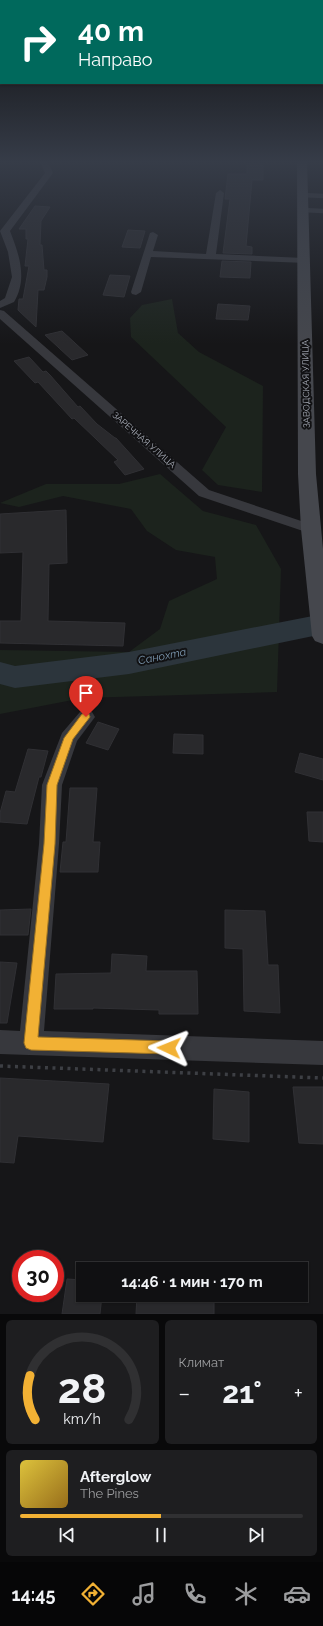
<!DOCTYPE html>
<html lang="ru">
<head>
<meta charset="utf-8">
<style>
  :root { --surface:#101012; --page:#1e1e20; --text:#f1f3f6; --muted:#9c9d9f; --line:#303032; --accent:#f2b134 }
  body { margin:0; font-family:Raleway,sans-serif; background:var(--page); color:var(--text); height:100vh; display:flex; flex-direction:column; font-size:15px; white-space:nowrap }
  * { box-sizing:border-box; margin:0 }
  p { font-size:13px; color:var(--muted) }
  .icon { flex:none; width:22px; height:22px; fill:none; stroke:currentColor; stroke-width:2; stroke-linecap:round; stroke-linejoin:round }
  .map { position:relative; height:1314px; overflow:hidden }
  .panel { display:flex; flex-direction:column; gap:6px; padding:6px; background:#09090a; flex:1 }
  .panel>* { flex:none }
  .guide { position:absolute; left:0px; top:0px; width:323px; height:84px; box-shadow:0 1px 3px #0004,0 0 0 1px var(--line); background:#00695c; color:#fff; overflow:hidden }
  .speed { position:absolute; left:12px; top:1250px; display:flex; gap:8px; font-size:20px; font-weight:700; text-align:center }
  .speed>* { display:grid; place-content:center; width:52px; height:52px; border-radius:50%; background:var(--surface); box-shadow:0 1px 3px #0004,0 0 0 1px var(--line); line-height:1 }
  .speed .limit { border:6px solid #d22; background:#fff; color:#111 }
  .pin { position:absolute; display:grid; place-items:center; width:34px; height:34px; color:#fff; margin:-41px -17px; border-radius:50% 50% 50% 0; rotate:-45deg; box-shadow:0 0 4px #0007 }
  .pin .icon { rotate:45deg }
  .me { position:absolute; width:44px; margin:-22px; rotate:272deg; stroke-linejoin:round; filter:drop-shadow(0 0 3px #0008) }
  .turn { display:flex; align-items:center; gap:14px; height:84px; padding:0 12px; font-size:18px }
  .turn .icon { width:52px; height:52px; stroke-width:2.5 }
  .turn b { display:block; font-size:28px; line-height:34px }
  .big { font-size:30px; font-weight:700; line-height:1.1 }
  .panel .card { flex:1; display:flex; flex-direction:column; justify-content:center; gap:6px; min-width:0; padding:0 14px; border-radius:6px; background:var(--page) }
  .panel .dial { align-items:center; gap:0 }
  .dial svg { height:104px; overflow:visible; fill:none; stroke:var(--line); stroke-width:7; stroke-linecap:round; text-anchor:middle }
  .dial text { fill:var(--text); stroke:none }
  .song { display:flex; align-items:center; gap:12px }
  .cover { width:48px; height:48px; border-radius:6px; background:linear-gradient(135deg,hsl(50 70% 55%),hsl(40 70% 35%)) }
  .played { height:4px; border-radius:2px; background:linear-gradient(90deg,var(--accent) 50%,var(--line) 50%) }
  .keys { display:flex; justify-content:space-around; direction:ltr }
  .heat { display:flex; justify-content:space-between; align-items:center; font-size:22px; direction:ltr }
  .panel .tiles { flex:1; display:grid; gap:6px; grid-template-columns:1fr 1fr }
  .card:last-child { grid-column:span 2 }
  .trip { position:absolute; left:76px; top:1262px; width:232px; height:40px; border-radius:0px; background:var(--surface); box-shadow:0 1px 3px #0004,0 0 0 1px var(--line); font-weight:700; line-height:40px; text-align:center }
  .tabs { display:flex; height:64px; justify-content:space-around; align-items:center; background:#060607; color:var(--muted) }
  .tabs .icon { width:28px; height:28px }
  .tabs .current { color:var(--accent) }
  .tabs b { font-size:18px; color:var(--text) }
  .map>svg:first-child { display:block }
  .green { fill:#1c231d }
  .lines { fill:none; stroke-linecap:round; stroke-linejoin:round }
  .river { fill:#2c353c; fill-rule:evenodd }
  .building { fill:#29292c; stroke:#303034 }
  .path { stroke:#3d3f44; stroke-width:3.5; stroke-dasharray:3 4.5; stroke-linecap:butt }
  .service { stroke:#37383d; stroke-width:4.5 }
  .minor { fill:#37383d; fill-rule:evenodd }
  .secondary { fill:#45474d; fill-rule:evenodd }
  .route { fill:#f2b134; stroke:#9d7322 }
  .labels { text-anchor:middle; stroke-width:4; stroke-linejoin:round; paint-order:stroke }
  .far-street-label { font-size:9px; fill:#a8adb8; stroke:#111113 }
  .water-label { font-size:11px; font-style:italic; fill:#7f9bb3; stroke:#111113 }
</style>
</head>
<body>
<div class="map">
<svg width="323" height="1314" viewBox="0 0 323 1314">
  <rect width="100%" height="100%" fill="#161618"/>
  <g class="green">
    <polygon points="172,299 178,333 199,352 263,386 262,492 218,485 202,470 226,427 131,337 130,318 142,305"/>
    <polygon points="160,474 203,511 256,525 281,569 277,692 83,698 0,714 0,650 129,652 160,629 169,601 217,579 215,557 176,550 147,531 131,509 63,496 19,507 0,503 46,484 119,484"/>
  </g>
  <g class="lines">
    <polygon class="river" points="323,614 323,634 129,674 15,688 0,684 0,662 15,666 129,652"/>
  </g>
  <g class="building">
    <polygon points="247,164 263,164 263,180 252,180 246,246 252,247 252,254 223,253 230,199 225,199 228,174 247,174"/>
    <polygon points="35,206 50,207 41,221 40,245 42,245 44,270 47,270 47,277 44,290 38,290 36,327 18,310 19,299 23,299 29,266 25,266 28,239 26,239 26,229 19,229"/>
    <polygon points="128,230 145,231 140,248 122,247"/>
    <polygon points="222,261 251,262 250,278 220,277"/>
    <polygon points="110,275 130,276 124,297 103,295"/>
    <polygon points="218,304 250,306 248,320 216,319"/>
    <polygon points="62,331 88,355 72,360 45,335"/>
    <polygon points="29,357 43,372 46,371 50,375 78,407 80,406 97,424 115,438 116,438 144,469 125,475 114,462 118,460 74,418 72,419 38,382 35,383 14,361"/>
    <polygon points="66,510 67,563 49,564 48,621 125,623 123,646 0,643 0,621 21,621 23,552 0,553 0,514"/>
    <polygon points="98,722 119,729 108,750 86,743"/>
    <polygon points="174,734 203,735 203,754 173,753"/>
    <polygon points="28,749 48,751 41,777 39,777 27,824 0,822 0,813 6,791 15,792"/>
    <polygon points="300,753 323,759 323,780 295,772"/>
    <polygon points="70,788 97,788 93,842 100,842 98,872 60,872 63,842 66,842"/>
    <polygon points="307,812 323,812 323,842 309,841"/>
    <polygon points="31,909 28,935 0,935 0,910"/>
    <polygon points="225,910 265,911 268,965 278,965 280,1013 244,1011 243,949 225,948"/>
    <polygon points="112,954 147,956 146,971 197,971 198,1014 159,1014 159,1010 93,1008 93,1009 54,1009 56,974 111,973"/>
    <polygon points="0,962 17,963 7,1023 0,1023"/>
    <polygon points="0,1078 109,1084 103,1142 18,1136 14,1163 0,1162"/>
    <polygon points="293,1087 323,1087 323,1144 299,1143"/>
    <polygon points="214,1089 249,1092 249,1142 213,1139"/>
    <polygon points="67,1279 83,1280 83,1295 102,1295 100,1314 62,1314"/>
    <polygon points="137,1295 214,1295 214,1314 136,1314"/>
  </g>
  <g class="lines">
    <polyline class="path" points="0,1066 323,1078"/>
    <g class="service">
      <polyline points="303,195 323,196"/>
      <polyline points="303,210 323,211"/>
    </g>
    <g class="minor">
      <path d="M41,160H50L48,162L53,173L10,231C19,254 28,279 14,302L0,308V301L5,298L12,277L8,252L0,231L45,173L40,162Z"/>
      <polygon points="220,190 224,193 216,254 304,258 307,259 309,261 307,263 151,257 141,292 136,295 132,294 131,292 150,233 153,232 158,235 153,251 206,254 216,193"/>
      <polygon points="0,310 4,311 209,490 316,526 318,529 316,532 311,534 306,532 199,496 0,319"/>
      <polygon points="86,710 92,712 95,717 77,741 62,785 59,844 44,1031 323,1041 323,1065 0,1054 0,1030 20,1031 39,844 42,785 62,733 80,712"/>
    </g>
    <polygon class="secondary" points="297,160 307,160 316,474 323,549 323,644 315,641 312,636 301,529 298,474"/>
  </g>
  <linearGradient id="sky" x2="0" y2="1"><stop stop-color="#0c0c0d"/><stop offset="0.47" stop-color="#363c48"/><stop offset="1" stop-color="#363c48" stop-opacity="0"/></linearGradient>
  <rect width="323" height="344" fill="url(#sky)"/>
  <polygon class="route" points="86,713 89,714 90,717 73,739 57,785 55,844 38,1037 169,1041 174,1043 176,1048 174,1052 169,1054 31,1050 26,1048 24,1043 44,844 47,785 64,738 82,714"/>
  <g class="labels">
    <g class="far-street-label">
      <text transform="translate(306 384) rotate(-91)" y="3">ЗАВОДСКАЯ УЛИЦА</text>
      <text transform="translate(144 440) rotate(41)" y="3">ЗАРЕЧНАЯ УЛИЦА</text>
    </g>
    <g class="water-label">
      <text transform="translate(162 656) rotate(-11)" y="4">Санохта</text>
    </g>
  </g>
</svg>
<div class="speed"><div class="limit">30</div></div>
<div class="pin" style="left:86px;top:717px;background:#d93025"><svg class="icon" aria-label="arrive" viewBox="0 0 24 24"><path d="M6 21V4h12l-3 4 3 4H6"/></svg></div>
<svg class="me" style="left:169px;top:1048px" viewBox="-20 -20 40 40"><path d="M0-17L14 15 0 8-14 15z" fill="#f2b134" stroke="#fff" stroke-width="4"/></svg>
<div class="trip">14:46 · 1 мин · 170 m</div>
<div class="guide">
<div class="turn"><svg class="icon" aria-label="right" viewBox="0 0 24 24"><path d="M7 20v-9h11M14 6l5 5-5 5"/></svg><div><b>40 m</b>Направо</div></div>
</div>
</div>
<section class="panel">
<div class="tiles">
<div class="card dial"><svg viewBox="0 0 100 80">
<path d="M14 69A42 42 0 1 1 86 69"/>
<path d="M14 69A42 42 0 0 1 10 35" stroke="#f2b134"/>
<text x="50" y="56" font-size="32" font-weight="700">28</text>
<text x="50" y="72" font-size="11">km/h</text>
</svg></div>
<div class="card"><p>Климат</p>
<div class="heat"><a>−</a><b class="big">21°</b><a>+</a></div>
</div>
<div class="card">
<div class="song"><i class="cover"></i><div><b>Afterglow</b><p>The Pines</p></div></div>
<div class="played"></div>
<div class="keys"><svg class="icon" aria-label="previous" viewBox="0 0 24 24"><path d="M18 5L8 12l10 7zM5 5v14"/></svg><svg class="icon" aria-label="pause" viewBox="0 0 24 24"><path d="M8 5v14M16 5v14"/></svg><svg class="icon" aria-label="next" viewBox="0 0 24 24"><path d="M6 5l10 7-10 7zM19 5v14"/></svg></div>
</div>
</div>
</section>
<nav class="tabs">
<b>14:45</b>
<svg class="icon current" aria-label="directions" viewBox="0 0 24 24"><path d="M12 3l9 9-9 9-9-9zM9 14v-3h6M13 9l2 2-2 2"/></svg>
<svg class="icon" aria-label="music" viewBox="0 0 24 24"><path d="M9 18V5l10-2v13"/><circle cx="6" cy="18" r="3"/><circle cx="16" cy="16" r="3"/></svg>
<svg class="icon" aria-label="phone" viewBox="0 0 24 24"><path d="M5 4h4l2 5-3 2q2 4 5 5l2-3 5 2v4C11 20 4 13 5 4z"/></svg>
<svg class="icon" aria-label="climate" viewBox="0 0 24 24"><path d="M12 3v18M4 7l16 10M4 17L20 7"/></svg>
<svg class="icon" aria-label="car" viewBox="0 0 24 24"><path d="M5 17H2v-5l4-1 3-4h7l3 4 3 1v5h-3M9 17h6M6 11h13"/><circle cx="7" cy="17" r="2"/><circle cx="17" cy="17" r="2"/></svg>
</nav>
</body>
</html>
